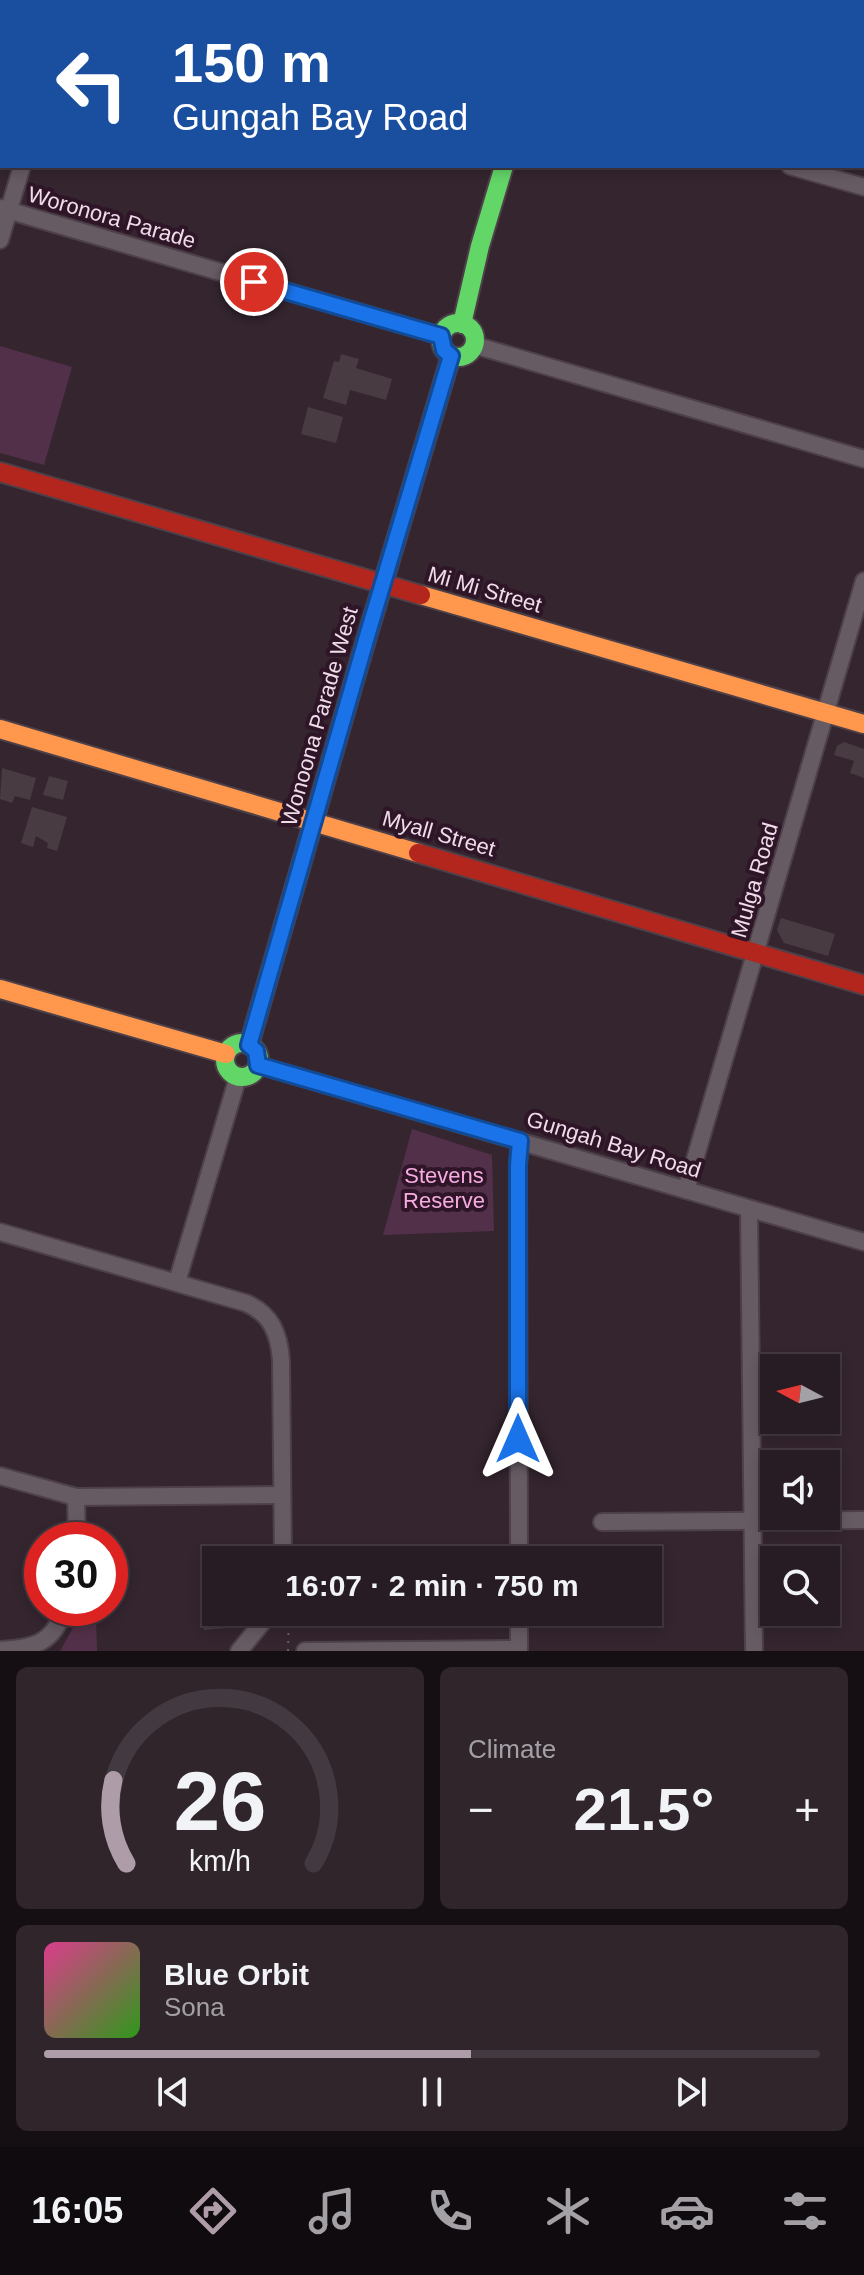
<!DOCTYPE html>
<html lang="en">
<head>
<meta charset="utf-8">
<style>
  :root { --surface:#271c23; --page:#2f252b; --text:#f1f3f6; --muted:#a4a1a6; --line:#433a41; --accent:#ae9da8 }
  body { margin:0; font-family:Helvetica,sans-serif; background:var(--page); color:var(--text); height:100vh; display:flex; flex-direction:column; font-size:30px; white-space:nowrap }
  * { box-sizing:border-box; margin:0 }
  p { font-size:26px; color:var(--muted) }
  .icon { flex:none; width:44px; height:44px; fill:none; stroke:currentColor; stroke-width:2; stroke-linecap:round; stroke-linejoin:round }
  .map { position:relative; height:1651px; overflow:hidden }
  .sheet { display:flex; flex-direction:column; gap:16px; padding:16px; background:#150f13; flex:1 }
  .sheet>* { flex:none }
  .guide { position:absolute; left:0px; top:0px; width:864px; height:168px; box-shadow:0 4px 12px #0003,0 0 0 2px var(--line); background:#1a4fa0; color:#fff; overflow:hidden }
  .needle { width:52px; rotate:277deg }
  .buttons { position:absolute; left:760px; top:1354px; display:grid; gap:16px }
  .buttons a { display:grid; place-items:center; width:80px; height:80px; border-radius:0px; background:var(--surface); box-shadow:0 4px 12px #0003,0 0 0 2px var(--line); font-size:40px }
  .speed { position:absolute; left:24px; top:1522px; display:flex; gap:16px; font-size:40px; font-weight:700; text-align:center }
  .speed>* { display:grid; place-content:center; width:104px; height:104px; border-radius:50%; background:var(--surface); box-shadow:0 4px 12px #0003,0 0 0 2px var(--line); line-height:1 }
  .speed .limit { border:12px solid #d22; background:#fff; color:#111 }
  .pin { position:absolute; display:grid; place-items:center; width:68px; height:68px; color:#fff; margin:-34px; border:4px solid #fff; border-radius:50%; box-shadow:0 2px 8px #0007 }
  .me { position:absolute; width:88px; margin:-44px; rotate:0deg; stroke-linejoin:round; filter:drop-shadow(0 0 6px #0008) }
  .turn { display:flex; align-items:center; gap:28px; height:168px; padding:0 40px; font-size:36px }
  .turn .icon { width:104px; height:104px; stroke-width:2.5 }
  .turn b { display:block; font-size:56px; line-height:68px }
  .big { font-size:60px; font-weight:600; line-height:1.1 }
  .sheet .widget { flex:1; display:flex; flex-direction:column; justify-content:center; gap:12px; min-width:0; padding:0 28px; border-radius:12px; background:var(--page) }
  .sheet .dial { align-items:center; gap:0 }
  .dial svg { height:208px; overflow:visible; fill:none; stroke:var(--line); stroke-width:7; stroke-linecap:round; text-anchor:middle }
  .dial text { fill:var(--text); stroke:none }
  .song { display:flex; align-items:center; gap:24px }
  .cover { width:96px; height:96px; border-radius:12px; background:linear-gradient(135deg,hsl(330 70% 55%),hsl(110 70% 35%)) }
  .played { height:8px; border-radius:4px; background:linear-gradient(90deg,var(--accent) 55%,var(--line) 55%) }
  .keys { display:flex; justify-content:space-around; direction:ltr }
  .heat { display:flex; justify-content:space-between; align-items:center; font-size:44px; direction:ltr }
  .sheet .tiles { flex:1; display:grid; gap:16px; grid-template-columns:1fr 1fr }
  .widget:last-child { grid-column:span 2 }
  .trip { position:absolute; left:202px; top:1546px; width:460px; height:80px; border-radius:0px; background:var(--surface); box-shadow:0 4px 12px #0003,0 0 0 2px var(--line); font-weight:600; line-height:80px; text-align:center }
  .tabs { display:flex; height:128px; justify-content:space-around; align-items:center; background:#100b0e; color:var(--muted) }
  .tabs .icon { width:56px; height:56px }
  .tabs .selected { color:var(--accent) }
  .tabs b { font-size:36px; color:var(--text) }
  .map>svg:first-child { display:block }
  .green { fill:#533049 }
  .building { fill:#493b42 }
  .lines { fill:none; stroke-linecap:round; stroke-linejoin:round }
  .street-casing { stroke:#4d4049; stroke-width:20 }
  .fast-casing { stroke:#4d4049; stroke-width:22 }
  .slow-casing { stroke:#4d4049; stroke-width:22 }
  .jam-casing { stroke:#4d4049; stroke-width:22 }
  .path { stroke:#6b6068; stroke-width:2; stroke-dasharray:2 6; stroke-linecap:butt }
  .street { stroke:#675b63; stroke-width:16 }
  .fast { stroke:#63d668; stroke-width:18 }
  .slow { stroke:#ff974d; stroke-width:18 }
  .jam { stroke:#b3261e; stroke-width:18 }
  .route-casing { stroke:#114b97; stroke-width:20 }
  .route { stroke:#1a73e8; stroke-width:14 }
  .labels { text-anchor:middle; stroke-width:8; stroke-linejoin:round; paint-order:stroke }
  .street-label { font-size:22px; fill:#efdde9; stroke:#2f1528 }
  .park-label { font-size:22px; fill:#f6ace0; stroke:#2f1528 }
</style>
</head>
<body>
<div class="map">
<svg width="864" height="1651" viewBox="0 0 864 1651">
  <rect width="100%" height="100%" fill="#34252f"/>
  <g class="green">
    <polygon points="0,346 72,367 44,465 0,453"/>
    <polygon points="412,1129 492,1155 494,1231 383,1235"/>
    <polygon points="78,1619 96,1619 97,1651 60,1651"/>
  </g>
  <g class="building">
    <polygon points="341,354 359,359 356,368 392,379 386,400 350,390 346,405 323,398 334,361 339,362"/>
    <polygon points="308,407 343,417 336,443 301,434"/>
    <polygon points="844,742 864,749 864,778 850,773 854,761 834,755 837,746"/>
    <polygon points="2,768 36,778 30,800 15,796 12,803 0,799"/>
    <polygon points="49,776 68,781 63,800 43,795"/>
    <polygon points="32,807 67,817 57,851 47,848 48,843 36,836 33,847 21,843"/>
    <polygon points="781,918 835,934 828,956 784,943 777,930"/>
    <polygon points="216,1609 216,1612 245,1612 245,1616 239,1617 239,1622 233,1622 229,1628 204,1630 204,1610"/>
  </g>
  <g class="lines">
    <defs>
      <g id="street">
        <polyline points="214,0 221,2"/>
        <polyline points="70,2 70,0"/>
        <polyline points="790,166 864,187"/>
        <polyline points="0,208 441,336"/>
        <polyline points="0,240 22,166"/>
        <polyline points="474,345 864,459"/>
        <polyline points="258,1065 864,1242"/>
        <polyline points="686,1190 864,581"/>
        <polyline points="749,1209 754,1651"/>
        <path d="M0,1232L246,1303C271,1314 279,1333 281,1360L283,1560"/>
        <polyline points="177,1282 238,1077"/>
        <polyline points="0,1476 76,1497 282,1495"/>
        <polyline points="76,1497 77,1540"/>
        <polyline points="602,1522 864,1520"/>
        <polyline points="519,1560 518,1165 520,1141"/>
        <polyline points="519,1612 519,1651"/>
        <path d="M0,1650C34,1648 53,1644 65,1608"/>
        <polyline points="239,1651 271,1612"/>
        <polyline points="305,1651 519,1649"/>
      </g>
      <g id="fast">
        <circle cx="458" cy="340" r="17"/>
        <polyline points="462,324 480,246 504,166"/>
        <polyline points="361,657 451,356"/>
        <circle cx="242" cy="1060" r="17"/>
      </g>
      <g id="slow">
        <polyline points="552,0 552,2"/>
        <polyline points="421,595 864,724"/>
        <polyline points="0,729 418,853"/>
        <polyline points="0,989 226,1054"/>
        <polyline points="249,1045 361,657"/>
      </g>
      <g id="jam">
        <polyline points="0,472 421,595"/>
        <polyline points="418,853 864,985"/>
      </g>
    </defs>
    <use href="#street" class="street-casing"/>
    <use href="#fast" class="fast-casing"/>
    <use href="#slow" class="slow-casing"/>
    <use href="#jam" class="jam-casing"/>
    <polyline class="path" points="288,1651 289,1612"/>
    <use href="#street" class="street"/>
    <use href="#fast" class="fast"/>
    <use href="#slow" class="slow"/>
    <use href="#jam" class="jam"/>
  </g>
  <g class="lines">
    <defs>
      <polyline id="route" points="254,282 441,336 444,350 451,356 368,633 249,1045 256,1051 258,1065 520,1141 518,1165 518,1439"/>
    </defs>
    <use href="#route" class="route-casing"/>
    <use href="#route" class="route"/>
  </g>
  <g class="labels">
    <g class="street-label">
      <text transform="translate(112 217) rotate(16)" y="8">Woronora Parade</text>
      <text transform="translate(485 589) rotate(16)" y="8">Mi Mi Street</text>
      <text transform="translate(319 716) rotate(-74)" y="8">Wonoona Parade West</text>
      <text transform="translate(439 833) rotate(16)" y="8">Myall Street</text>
      <text transform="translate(754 880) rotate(-74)" y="8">Mulga Road</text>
      <text transform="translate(614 1144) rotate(17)" y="8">Gungah Bay Road</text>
    </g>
    <g class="park-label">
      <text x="444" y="1183">Stevens<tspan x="444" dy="25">Reserve</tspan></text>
    </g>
  </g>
</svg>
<div class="buttons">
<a><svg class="needle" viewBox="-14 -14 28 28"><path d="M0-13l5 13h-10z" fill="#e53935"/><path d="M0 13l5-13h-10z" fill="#a4a1a6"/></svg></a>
<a><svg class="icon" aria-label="sound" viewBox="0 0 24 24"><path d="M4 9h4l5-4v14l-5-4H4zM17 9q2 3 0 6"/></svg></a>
<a><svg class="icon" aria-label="search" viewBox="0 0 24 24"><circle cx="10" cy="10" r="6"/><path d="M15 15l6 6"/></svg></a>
</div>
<div class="speed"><div class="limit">30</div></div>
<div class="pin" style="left:254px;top:282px;background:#d93025"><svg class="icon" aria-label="arrive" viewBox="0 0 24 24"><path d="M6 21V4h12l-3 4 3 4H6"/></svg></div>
<svg class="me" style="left:518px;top:1439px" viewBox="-20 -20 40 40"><path d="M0-17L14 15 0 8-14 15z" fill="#1a73e8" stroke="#fff" stroke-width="4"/></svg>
<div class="trip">16:07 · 2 min · 750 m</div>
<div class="guide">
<div class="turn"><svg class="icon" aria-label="left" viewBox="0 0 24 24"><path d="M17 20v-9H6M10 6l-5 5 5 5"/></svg><div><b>150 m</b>Gungah Bay Road</div></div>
</div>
</div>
<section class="sheet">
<div class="tiles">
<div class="widget dial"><svg viewBox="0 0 100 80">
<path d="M14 69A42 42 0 1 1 86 69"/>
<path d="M14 69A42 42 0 0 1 9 37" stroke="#ae9da8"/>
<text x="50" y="56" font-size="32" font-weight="700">26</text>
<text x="50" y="72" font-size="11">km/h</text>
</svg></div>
<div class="widget"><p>Climate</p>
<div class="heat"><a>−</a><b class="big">21.5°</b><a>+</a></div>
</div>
<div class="widget">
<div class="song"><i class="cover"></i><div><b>Blue Orbit</b><p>Sona</p></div></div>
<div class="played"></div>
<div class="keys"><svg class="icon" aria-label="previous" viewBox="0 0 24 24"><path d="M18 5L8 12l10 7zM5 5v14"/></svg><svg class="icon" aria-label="pause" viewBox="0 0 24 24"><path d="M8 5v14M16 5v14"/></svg><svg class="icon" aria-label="next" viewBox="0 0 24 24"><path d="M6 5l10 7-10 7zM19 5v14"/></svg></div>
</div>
</div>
</section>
<nav class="tabs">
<b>16:05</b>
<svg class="icon selected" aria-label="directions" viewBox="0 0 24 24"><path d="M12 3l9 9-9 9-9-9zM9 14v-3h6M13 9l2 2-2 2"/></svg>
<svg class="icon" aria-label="music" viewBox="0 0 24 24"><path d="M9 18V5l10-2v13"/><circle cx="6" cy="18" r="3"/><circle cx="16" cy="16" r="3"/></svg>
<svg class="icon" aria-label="phone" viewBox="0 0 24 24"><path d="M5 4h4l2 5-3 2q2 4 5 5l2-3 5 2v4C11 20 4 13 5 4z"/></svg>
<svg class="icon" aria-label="climate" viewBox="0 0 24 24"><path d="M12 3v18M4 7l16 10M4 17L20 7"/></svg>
<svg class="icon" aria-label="car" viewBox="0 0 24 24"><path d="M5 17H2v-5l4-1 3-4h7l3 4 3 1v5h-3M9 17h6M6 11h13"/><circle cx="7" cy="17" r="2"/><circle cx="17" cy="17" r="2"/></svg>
<svg class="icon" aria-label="filters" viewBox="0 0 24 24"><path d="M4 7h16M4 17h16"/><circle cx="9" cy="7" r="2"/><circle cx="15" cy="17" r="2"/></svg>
</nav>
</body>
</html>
